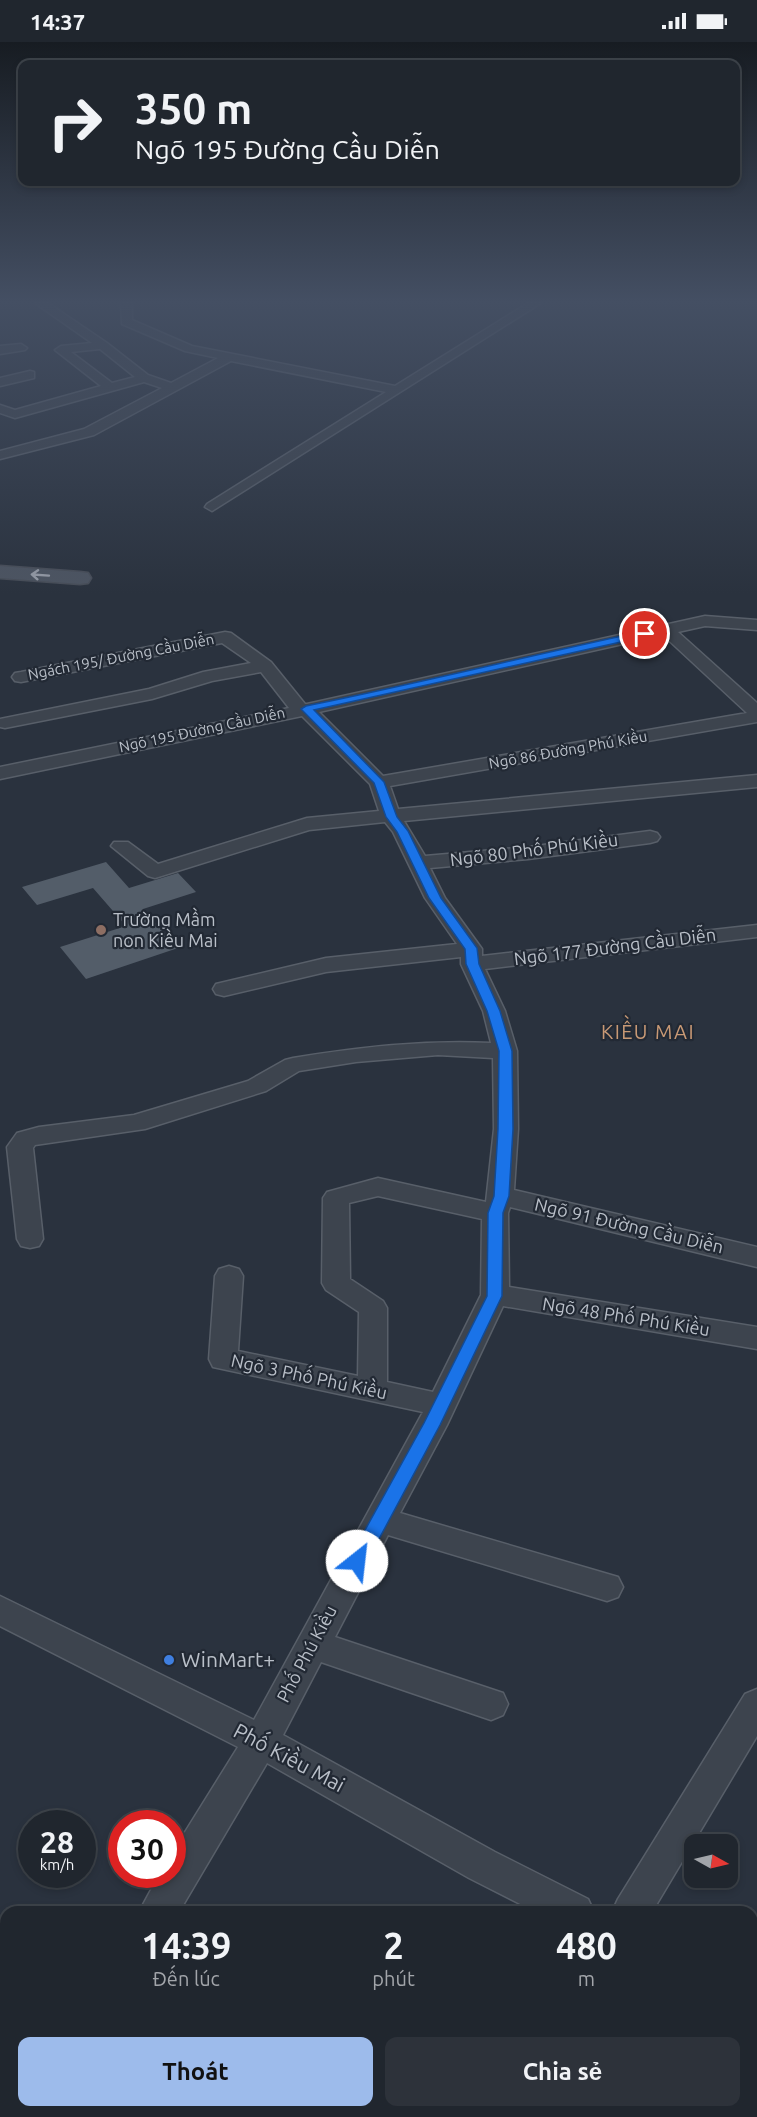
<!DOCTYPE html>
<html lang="vi">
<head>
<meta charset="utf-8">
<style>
	body { margin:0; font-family:Ubuntu,sans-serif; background:#2d323a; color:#f1f3f6; height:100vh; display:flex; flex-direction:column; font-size:22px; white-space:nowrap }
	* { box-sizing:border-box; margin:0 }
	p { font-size:20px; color:#a2a5aa }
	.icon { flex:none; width:33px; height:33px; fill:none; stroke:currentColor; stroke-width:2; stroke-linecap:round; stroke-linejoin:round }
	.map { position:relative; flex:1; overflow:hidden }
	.drawer { position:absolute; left:0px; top:1864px; width:758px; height:212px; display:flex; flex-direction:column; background:#20262e; border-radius:18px 18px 0 0; box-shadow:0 3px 9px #0003,0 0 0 2px #3d434a }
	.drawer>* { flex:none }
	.banner { position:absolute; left:18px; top:18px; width:722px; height:126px; border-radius:12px; box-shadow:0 3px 9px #0003,0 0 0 2px #3d434a; background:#20262e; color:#f1f3f6; overflow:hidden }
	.needle { width:39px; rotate:98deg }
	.fabs { position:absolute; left:684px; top:1792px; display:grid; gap:12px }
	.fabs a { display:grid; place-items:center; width:54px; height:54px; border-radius:12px; background:#20262e; box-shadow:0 3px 9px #0003,0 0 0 2px #3d434a; font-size:30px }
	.speed { position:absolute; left:18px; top:1768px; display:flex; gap:12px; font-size:30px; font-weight:700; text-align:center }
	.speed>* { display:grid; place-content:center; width:78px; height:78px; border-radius:50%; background:#20262e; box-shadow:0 3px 9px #0003,0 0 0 2px #3d434a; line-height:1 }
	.speed small { font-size:15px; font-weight:400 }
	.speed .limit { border:9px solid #d22; background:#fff; color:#111 }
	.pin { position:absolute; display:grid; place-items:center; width:51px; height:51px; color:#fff; margin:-26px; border:3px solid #fff; border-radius:50%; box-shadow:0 2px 6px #0007 }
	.me { position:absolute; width:66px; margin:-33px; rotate:29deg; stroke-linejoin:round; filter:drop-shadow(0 0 4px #0008) }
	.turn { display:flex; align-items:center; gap:21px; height:126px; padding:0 18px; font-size:27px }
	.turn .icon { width:78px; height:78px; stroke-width:2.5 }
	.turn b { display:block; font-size:42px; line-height:51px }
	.eta { display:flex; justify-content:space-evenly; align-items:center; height:102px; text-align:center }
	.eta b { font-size:36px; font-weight:700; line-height:42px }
	.cta { display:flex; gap:12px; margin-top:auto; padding:12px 18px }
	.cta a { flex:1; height:69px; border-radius:12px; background:#9dbbeb; color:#111; font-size:24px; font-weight:700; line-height:69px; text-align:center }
	.cta a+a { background:#2d323a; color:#f1f3f6 }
	.status { display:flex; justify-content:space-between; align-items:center; height:42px; padding:0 30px; background:#20262e; direction:ltr }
	.status svg { height:16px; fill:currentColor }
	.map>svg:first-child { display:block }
</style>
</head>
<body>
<div class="status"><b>14:37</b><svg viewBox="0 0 49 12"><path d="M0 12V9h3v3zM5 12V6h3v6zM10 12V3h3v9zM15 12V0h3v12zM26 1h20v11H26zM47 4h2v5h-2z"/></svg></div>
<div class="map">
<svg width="757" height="2075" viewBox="0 0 757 2075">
	<rect width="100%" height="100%" fill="#2a323e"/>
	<!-- building -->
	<path fill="#535d69" d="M 106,820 L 129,846 L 178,831 L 196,850 L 143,867 L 178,906 L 86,937 L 60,905 L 126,884 L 93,846 L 37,863 L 22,845 Z"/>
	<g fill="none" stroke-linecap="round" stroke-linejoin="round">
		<defs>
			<path id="street" d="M 35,261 L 48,261 L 107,301 L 148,333 L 171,341 L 218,316 L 185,309 L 122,282 L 121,261 L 132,261 L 132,278 L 192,304 L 395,344 L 528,261 L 541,261 L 212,469 L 205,465 L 207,462 L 386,350 L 231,319 L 94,393 L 0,417 L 0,409 L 84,387 L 162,346 L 144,340 L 15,376 L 0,371 L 0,363 L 15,368 L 101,344 L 55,308 L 61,304 L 92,301 ZM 100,307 L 135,335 L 112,341 L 71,310 Z
				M 21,302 L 27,306 L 25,308 L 0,312 L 0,304 Z
				M 30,329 L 34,330 L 34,336 L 0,344 L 0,336 Z
				M 705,574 L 757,578 L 757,588 L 705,584 L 678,590 L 757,661 L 757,680 L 390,744 L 398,767 L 757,733 L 757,745 L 404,779 L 425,814 L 528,805 L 650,789 L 657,791 L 660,795 L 657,799 L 650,801 L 528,817 L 430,826 L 445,856 L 482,907 L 482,914 L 757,883 L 757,895 L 485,927 L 505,969 L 517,1009 L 518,1087 L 514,1148 L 757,1205 L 757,1225 L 510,1165 L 508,1171 L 509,1245 L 757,1285 L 757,1307 L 503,1264 L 447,1383 L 400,1471 L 618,1535 L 623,1545 L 618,1555 L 607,1559 L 388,1493 L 335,1595 L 503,1651 L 508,1662 L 503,1673 L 491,1678 L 321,1620 L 283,1693 L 495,1810 L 588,1857 L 594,1870 L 536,1870 L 469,1836 L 267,1721 L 179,1870 L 139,1870 L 159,1833 L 172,1833 L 172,1811 L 238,1705 L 0,1584 L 0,1554 L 254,1678 L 423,1370 L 213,1325 L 209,1317 L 215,1234 L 219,1227 L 229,1224 L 239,1227 L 243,1234 L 238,1309 L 358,1334 L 359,1270 L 326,1248 L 322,1241 L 323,1156 L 327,1150 L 378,1136 L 486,1160 L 494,1087 L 493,1016 L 438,1013 L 356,1020 L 299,1029 L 266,1049 L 145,1087 L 35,1103 L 33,1106 L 43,1197 L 39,1204 L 30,1206 L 21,1204 L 17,1197 L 7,1105 L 17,1091 L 39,1085 L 134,1073 L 248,1039 L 285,1018 L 293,1016 C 361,1005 422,998 491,1001 L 483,969 L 461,922 L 461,915 L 326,930 L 224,954 L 216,952 L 213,947 L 216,942 L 326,916 L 457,902 L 425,856 L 393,790 L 385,780 L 309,788 L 155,836 L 148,834 L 111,804 L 114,800 L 128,800 L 158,822 L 307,776 L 379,769 L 370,742 L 302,674 L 0,737 L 0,725 L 289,666 L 261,630 L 212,639 L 152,657 L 5,686 L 0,685 L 0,677 L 149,647 L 203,630 L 251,621 L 222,601 L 21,640 L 15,639 L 12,635 L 15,631 L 21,630 L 225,590 L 231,591 L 271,620 L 305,662 L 307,662 ZM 663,593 L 747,671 L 383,734 L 319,670 ZM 378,1154 L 482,1177 L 481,1253 L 433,1350 L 387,1340 L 387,1266 L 383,1259 L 350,1237 L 349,1161 Z
				M 757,1647 L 757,1694 L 652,1870 L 612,1870 L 618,1857 L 745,1652 Z
				M 752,1954 L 757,1956 L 757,1997 L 752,1995 Z
				M 13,2070 L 56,2070 L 54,2075 L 11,2075 Z
				M 451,2070 L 499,2070 L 501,2075 L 453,2075 Z
				M 642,2070 L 684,2070 L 682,2075 L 640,2075 Z"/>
			<path id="secondary" d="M 0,524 L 80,530 L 88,531 L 91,536 L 88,541 L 80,542 L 0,536 Z"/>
		</defs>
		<!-- street casing -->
		<use href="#street" stroke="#585f69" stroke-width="3"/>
		<!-- secondary casing -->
		<use href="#secondary" stroke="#474d58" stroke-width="3"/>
		<!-- street -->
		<use href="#street" fill="#3d444e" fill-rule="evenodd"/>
		<!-- secondary -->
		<use href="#secondary" fill="#4c5461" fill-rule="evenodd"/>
	</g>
	<!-- one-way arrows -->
	<defs><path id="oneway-shaft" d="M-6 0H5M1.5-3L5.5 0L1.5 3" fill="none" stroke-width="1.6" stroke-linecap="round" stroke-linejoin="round" transform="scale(1.5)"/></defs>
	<use stroke="#949aa5" href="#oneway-shaft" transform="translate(40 533) rotate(-176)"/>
	<!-- sky -->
	<linearGradient id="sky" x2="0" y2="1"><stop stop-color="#171c22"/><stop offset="0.47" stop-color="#444f63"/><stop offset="1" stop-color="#444f63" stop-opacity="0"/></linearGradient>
	<rect width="757" height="552" fill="url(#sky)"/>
	<!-- route -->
	<path fill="#1a73e8" stroke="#114b97" stroke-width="1.5" d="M 645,589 L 650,592 L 648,594 L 314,668 L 384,740 L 397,775 L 408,789 L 441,856 L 477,906 L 479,922 L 500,969 L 512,1009 L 513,1087 L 509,1154 L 503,1171 L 502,1254 L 440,1383 L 364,1525 L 357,1527 L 351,1525 L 348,1519 L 424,1381 L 487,1254 L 488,1171 L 494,1154 L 498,1087 L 499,1009 L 487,969 L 466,922 L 465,907 L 429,856 L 397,790 L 386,775 L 374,741 L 301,667 L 306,664 C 420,641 532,613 645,589 Z"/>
	<!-- markers -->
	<circle fill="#8d6e63" stroke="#222934" stroke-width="2" cx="101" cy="888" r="6"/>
	<circle fill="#3f7fe0" stroke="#222934" stroke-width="2" cx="169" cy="1618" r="6"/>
	<g text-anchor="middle" stroke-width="4.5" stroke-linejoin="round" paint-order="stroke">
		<!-- far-street labels -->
		<g font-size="15" fill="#bac0c9" stroke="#222934">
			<text transform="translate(121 615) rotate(-11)" y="5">Ngách 195/ Đường Cầu Diễn</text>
			<text transform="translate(202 688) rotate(-12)" y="5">Ngõ 195 Đường Cầu Diễn</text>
			<text transform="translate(568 708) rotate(-10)" y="5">Ngõ 86 Đường Phú Kiều</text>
		</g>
		<!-- street labels -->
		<g font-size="18" fill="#bac0c9" stroke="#222934">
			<text transform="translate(534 808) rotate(-7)" y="6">Ngõ 80 Phố Phú Kiều</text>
			<text transform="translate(615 905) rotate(-7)" y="6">Ngõ 177 Đường Cầu Diễn</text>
			<text transform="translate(629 1184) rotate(13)" y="6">Ngõ 91 Đường Cầu Diễn</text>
			<text transform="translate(626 1275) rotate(9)" y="6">Ngõ 48 Phố Phú Kiều</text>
			<text transform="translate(309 1335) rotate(12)" y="6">Ngõ 3 Phố Phú Kiều</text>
			<text transform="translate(307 1612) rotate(-62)" y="6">Phố Phú Kiều</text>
		</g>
		<!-- poi labels -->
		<g font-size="18" fill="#bac0c9" stroke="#222934" text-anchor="start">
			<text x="113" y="884">Trường Mầm<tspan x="113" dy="21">non Kiều Mai</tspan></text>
		</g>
		<!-- neighbourhood labels -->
		<g font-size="20" letter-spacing="1.5" fill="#c89975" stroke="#222934">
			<text x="648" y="997">KIỀU MAI</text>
		</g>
		<!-- near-poi labels -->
		<g font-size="21" fill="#bac0c9" stroke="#222934" text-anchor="start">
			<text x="181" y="1625">WinMart+</text>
		</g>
		<!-- near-street labels -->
		<g font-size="21" fill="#bac0c9" stroke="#222934">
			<text transform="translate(289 1716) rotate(28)" y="7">Phố Kiều Mai</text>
		</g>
	</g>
</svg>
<div class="fabs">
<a><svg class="needle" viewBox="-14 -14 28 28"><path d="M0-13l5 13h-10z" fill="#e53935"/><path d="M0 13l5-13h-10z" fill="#a2a5aa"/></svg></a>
</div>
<div class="speed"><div>28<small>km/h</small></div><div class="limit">30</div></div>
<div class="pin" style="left:645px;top:592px;background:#d93025"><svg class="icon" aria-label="arrive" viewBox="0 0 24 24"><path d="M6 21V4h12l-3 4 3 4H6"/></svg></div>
<svg class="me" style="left:357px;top:1519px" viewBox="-20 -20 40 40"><circle r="19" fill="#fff"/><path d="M0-13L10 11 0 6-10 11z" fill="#1a73e8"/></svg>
<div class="banner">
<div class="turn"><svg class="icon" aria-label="right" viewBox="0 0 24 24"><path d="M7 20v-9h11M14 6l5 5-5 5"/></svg><div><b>350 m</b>Ngõ 195 Đường Cầu Diễn</div></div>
</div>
<section class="drawer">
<div class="eta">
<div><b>14:39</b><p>Đến lúc</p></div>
<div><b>2</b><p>phút</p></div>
<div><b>480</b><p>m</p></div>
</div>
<div class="cta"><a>Thoát</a><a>Chia sẻ</a></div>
</section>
</div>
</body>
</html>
